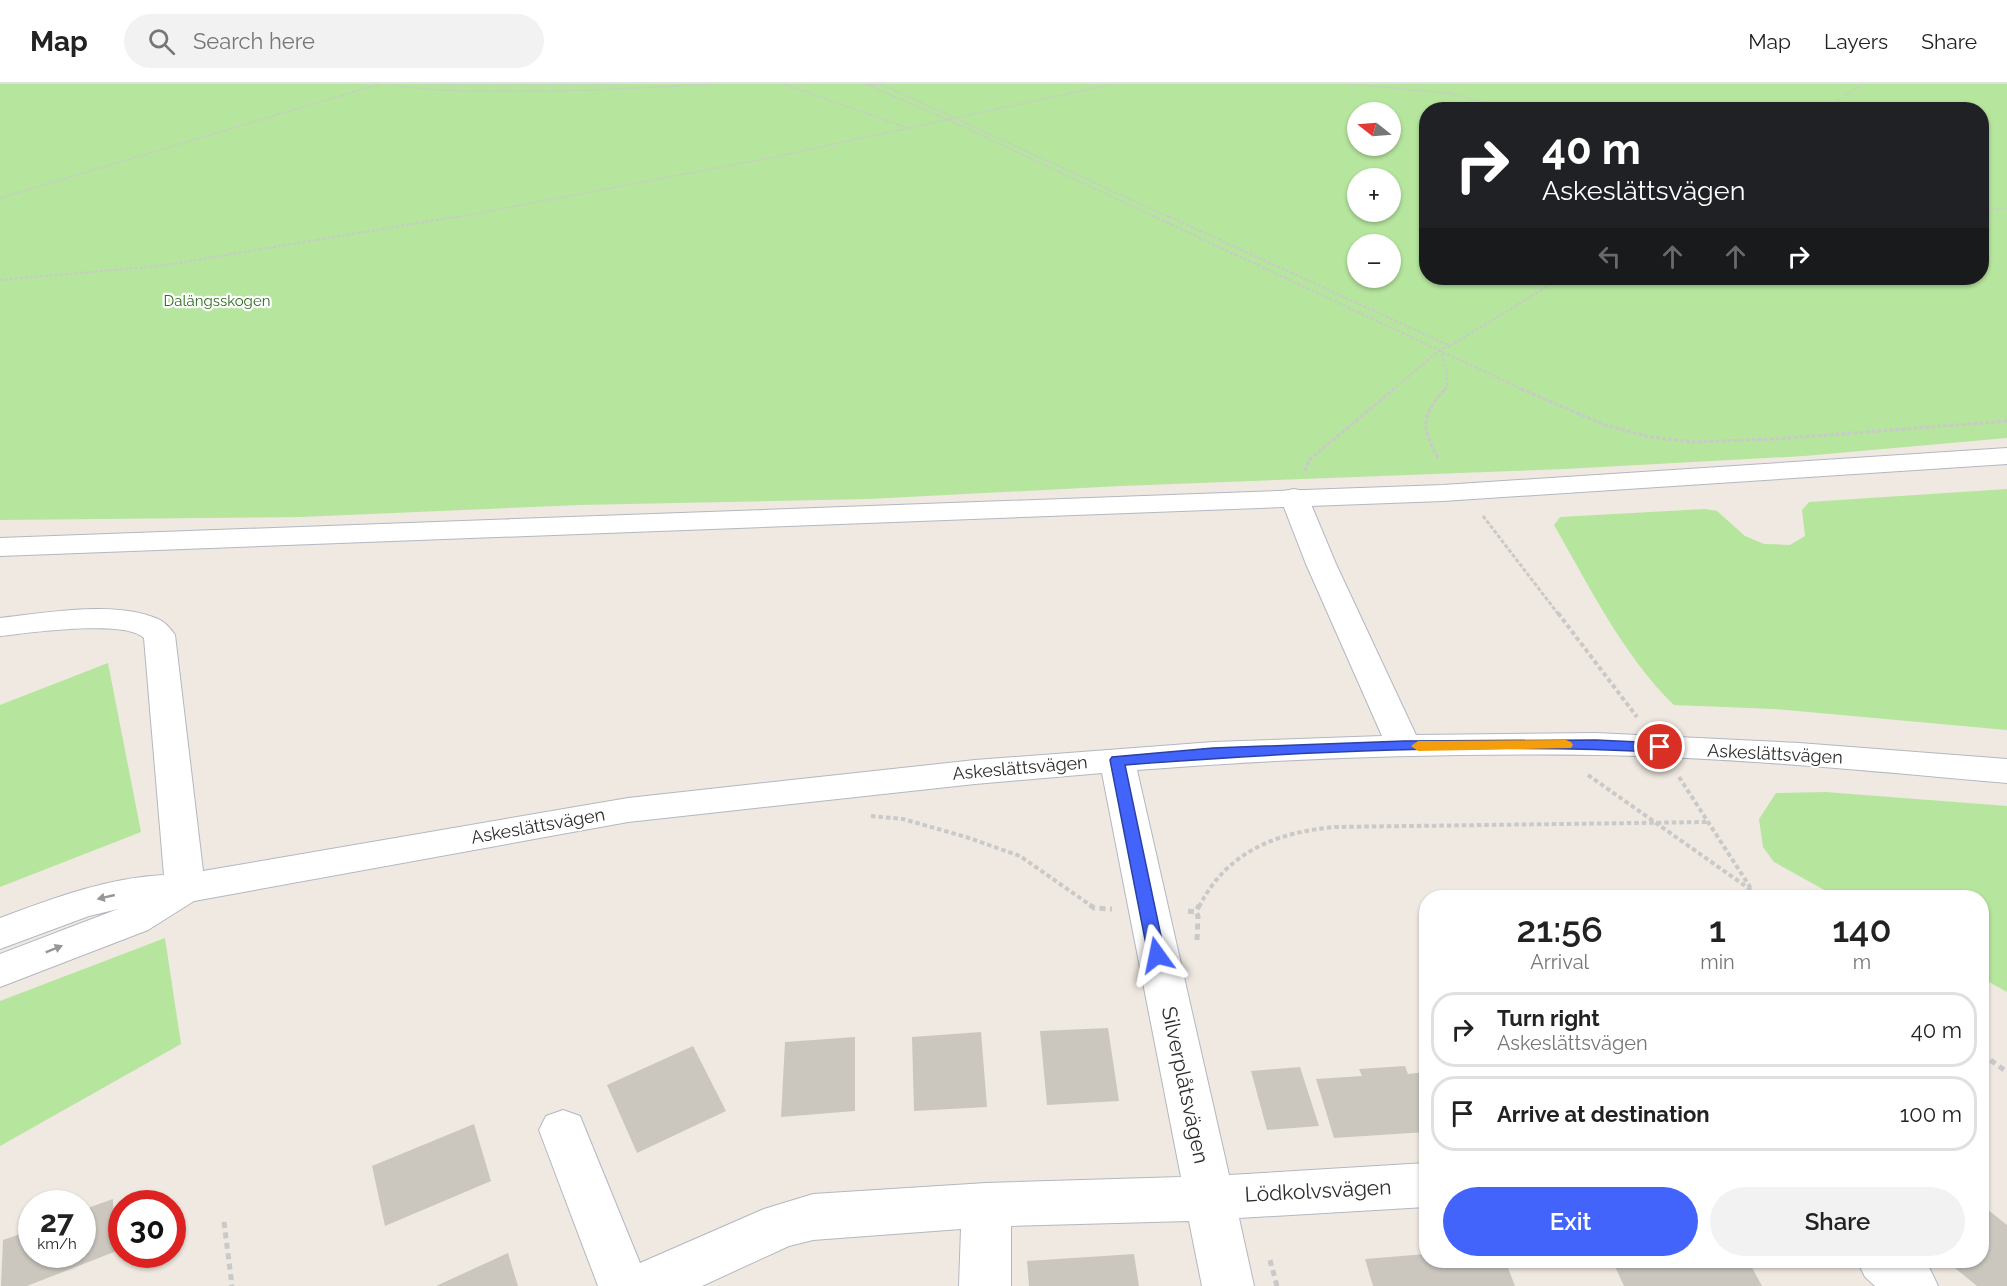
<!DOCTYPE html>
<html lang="en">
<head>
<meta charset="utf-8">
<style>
	body { margin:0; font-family:Raleway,sans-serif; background:#f2f2f2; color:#222; height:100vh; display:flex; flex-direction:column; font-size:22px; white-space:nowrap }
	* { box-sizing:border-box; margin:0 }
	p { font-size:20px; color:#767676 }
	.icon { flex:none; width:33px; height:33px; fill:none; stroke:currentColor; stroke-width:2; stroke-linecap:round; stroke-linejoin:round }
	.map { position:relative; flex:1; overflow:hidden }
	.details { position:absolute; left:1419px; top:806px; width:570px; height:378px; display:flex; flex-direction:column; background:#fff; border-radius:24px; box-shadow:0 2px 4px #0004 }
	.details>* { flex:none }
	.top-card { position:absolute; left:1419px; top:18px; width:570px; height:183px; border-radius:24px; box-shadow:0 2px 4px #0004; background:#202124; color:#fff; overflow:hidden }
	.needle { width:39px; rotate:287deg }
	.fabs { position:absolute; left:1347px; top:18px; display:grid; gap:12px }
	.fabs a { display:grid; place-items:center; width:54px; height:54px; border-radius:50%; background:#fff; box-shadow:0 2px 4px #0004; font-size:30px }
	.speed { position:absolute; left:18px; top:1106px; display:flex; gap:12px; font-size:30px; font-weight:700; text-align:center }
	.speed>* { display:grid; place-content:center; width:78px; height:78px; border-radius:50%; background:#fff; box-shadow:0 2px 4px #0004; line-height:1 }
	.speed small { font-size:15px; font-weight:400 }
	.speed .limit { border:9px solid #d22; background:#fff; color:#111 }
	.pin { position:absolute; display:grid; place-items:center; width:51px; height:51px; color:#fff; margin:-26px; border:3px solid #fff; border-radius:50%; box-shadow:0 2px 6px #0007 }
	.me { position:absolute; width:66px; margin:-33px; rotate:348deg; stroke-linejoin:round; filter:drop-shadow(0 0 4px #0008) }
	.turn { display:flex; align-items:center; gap:21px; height:126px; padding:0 24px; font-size:27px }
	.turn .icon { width:78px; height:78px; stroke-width:2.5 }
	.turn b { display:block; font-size:42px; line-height:51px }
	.lanes { display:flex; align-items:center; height:57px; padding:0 24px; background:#0003; justify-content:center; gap:30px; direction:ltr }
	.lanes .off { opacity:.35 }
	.eta { display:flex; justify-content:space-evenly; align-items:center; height:102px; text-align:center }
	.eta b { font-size:36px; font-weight:600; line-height:42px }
	.action { display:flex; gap:12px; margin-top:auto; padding:12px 24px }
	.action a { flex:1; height:69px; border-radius:36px; background:#4264fb; color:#fff; font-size:24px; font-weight:600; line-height:69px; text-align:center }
	.action a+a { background:#f2f2f2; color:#222 }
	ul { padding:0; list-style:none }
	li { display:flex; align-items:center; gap:18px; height:75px; margin:0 12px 9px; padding:0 12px; border:3px solid #e0e0e0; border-radius:24px }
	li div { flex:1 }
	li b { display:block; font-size:22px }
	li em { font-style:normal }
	header { display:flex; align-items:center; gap:36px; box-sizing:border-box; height:84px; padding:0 30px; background:#fff; border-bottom:2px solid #e0e0e0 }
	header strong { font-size:28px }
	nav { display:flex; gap:33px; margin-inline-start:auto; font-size:21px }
	.search { width:420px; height:54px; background:#f2f2f2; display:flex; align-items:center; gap:15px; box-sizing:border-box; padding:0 21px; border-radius:33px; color:#767676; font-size:22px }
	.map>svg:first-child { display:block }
</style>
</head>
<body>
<header>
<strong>Map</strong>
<div class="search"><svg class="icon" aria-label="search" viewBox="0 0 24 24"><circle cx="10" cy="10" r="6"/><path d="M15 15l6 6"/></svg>Search here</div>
<nav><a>Map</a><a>Layers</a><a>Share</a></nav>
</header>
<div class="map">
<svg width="2007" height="1202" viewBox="0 0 2007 1202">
	<rect width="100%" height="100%" fill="#efe9e1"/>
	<!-- green -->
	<path fill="#b6e59e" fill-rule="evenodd" d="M 0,0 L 2007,0 L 2007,354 L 1804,372 L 1565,385 L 1121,402 L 869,415 L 580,421 L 301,433 L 0,436 ZM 1426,26 L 1982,26 L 1982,194 L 1426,194 ZM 1358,28 L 1390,28 L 1390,62 L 1358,62 ZM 1358,94 L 1390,94 L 1390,128 L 1358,128 ZM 1358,160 L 1390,160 L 1390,194 L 1358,194 Z
		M 2007,405 L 2007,646 L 1774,625 L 1674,621 C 1624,573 1588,500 1554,441 L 1560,433 L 1705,425 L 1717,427 L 1745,452 L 1764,460 L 1790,461 L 1805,452 L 1802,426 L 1809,418 Z
		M 108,579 L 141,748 L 0,803 L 0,621 Z
		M 1825,708 L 2007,722 L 2007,908 L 1982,894 L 1982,813 L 1837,813 L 1774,778 L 1763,763 L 1759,735 L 1776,709 Z
		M 165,854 L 181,960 L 0,1062 L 0,917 Z"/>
	<!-- building -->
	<path fill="#cbc7bf" d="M 1108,944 L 1119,1017 L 1047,1021 L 1040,947 Z
		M 981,948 L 987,1023 L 914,1027 L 912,953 Z
		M 855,953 L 855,1027 L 781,1033 L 785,958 Z
		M 693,962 L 726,1027 L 637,1069 L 607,1001 Z
		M 1405,982 L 1408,990 L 1426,988 L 1426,1048 L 1334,1054 L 1316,995 L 1362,992 L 1359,985 Z
		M 1300,983 L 1319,1042 L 1267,1046 L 1251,987 Z
		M 474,1040 L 491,1097 L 385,1142 L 372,1082 Z
		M 113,1115 L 114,1168 L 27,1202 L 1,1202 L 3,1156 L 32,1146 L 32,1170 L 82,1170 L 82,1126 Z
		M 1982,1121 L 2007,1141 L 2007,1202 L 1977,1202 L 1945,1176 L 1982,1176 Z
		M 508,1169 L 518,1202 L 436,1202 Z
		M 1134,1170 L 1139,1202 L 1029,1202 L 1027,1177 Z
		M 1426,1170 L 1426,1176 L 1505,1176 L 1515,1202 L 1373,1202 L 1365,1175 Z
		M 1612,1176 L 1748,1176 L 1762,1202 L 1624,1202 Z"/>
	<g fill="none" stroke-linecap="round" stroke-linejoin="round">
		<defs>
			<path id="minor" d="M 1294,405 L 1304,407 L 1308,413 L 1336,480 L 1416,651 L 1596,649 L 1799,659 L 2007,675 L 2007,699 C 1870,687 1732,673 1595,671 C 1443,669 1289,674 1137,686 L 1229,1091 L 1426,1079 L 1426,1123 L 1239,1134 L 1254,1202 L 1202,1202 L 1189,1137 L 1011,1142 L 1011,1202 L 959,1202 L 961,1145 L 813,1156 L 789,1162 L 702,1202 L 598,1202 L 539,1046 L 546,1032 L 563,1026 L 580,1032 L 640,1179 L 764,1125 L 813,1110 L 986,1099 L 1181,1093 L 1102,689 L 975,700 L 628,738 L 194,817 L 148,846 L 0,903 L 0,870 L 118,825 L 89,832 L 0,865 L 0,834 C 54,814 106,794 164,791 L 144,554 C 125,535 28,549 0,552 L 0,534 C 46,529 115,516 158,535 C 165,538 171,545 175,551 L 203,787 L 628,714 L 975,676 L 1213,658 L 1382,652 L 1306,480 L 1280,413 L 1284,407 Z
				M 1857,1176 L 1921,1176 L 1930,1185 L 1938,1202 L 1875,1202 L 1865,1193 Z"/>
			<path id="secondary" d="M 2007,364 L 2007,380 L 1443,417 L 0,472 L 0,454 L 1443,401 Z"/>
		</defs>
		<!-- minor casing -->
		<use href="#minor" stroke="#b4b7c1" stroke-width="2"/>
		<!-- secondary casing -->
		<use href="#secondary" stroke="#b4b7c1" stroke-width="2"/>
		<!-- path-far4 -->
		<path stroke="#c9c9c9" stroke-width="1.5" stroke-dasharray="2 1.5" stroke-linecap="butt" d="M 388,0 C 431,8 474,7 517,7 C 582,7 646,4 711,0
			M 426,0 L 618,0
			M 784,0 L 908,44
			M 865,0 L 949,36 L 1157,134
			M 881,0 L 1171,134
			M 1349,0 L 1448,9 L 1512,26
			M 867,1 L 880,0
			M 1824,26 L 1862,0
			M 0,114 L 380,0
			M 1982,125 L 2007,125
			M 453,134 L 769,74 L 1114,0"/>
		<!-- path-far3 -->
		<path stroke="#c9c9c9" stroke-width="2" stroke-dasharray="3 2" stroke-linecap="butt" d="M 1153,132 L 1524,306
			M 1168,132 L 1450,262 L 1440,266 L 1447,287 L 1447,303 L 1444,306
			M 0,196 L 159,182 L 461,132
			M 1450,262 L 1561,194
			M 1392,306 L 1440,266"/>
		<!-- path-far2 -->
		<path stroke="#c9c9c9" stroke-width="3" stroke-dasharray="4 2" stroke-linecap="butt" d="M 1521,305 L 1605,341 L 1650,353 L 1692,358 L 1776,355 L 2007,337
			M 1438,374 C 1421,341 1421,333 1445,305
			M 1305,387 L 1309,376 L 1394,305
			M 1483,432 L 1559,531"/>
		<!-- path-far1 -->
		<path stroke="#c9c9c9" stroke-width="4" stroke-dasharray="4.5 3" stroke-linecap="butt" d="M 1558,529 L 1637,633
			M 1588,691 L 1761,813
			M 1679,693 L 1752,806
			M 871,732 L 903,735 L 966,753 L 1020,772 L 1093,823
			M 1199,823 C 1226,768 1277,748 1335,743 L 1708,738"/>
		<!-- path -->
		<path stroke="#c9c9c9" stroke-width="5" stroke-dasharray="6 4.5" stroke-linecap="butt" d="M 1090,821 L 1094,824 L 1112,825
			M 1188,827 L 1196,828
			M 1197,856 L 1198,832 L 1196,828 L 1199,821
			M 1982,970 L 2007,988
			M 224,1138 L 232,1202
			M 1270,1176 L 1277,1202"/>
		<!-- minor -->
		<use href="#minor" fill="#fff" fill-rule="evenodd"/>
		<!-- secondary -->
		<use href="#secondary" fill="#fff" fill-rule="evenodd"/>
	</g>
	<!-- one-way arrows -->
	<defs><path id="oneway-solid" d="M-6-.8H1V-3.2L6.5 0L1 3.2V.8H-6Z" transform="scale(1.5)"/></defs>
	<g fill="#969696">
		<use href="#oneway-solid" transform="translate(106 813) rotate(167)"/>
		<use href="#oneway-solid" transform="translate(54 865) rotate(-22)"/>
	</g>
	<!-- route -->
	<path fill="#4264fb" stroke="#2b41a3" stroke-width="1.5" d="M 1596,656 L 1660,659 L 1667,663 L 1660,668 C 1482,659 1302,667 1125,681 L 1165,871 L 1163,876 L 1157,877 L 1151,876 L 1148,871 L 1110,676 L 1112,673 L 1213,664 L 1404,657 Z"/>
	<!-- slow -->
	<path fill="#f59e0b" d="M 1566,656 L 1571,658 L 1573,661 L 1571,664 L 1418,667 L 1411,662 L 1418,657 Z"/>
	<g text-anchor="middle" stroke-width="4.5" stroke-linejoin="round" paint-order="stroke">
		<!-- far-park labels -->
		<g font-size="15" fill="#2c6e1b" stroke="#fff">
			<text x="217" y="222">Dalängsskogen</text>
		</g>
		<!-- street labels -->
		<g font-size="18" fill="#2e2e2e" stroke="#fff">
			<text transform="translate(1775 670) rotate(3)" y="6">Askeslättsvägen</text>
			<text transform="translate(1020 684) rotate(-5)" y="6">Askeslättsvägen</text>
			<text transform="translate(538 742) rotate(-10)" y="6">Askeslättsvägen</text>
		</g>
		<!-- near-street labels -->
		<g font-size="21" fill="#2e2e2e" stroke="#fff">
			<text transform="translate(1185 1001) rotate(78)" y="7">Silverplåtsvägen</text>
			<text transform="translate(1318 1107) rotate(-3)" y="7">Lödkolvsvägen</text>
		</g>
	</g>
</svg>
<div class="fabs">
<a><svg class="needle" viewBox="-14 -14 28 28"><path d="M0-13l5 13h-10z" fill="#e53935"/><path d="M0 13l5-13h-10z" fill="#767676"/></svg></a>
<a>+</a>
<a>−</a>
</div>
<div class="speed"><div>27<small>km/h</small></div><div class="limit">30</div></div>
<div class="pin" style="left:1660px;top:663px;background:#d93025"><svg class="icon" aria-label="arrive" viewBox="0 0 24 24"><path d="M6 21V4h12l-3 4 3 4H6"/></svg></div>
<svg class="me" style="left:1157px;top:871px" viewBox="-20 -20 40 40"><path d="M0-17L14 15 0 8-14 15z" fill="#4264fb" stroke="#fff" stroke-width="4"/></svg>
<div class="top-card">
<div class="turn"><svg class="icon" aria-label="right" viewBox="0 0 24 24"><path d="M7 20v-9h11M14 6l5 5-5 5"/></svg><div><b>40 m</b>Askeslättsvägen</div></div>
<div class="lanes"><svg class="icon off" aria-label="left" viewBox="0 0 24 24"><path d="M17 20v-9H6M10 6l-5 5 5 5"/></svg><svg class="icon off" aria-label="ahead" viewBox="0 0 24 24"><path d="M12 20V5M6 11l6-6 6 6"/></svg><svg class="icon off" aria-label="ahead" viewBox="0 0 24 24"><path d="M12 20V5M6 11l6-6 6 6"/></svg><svg class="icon" aria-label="right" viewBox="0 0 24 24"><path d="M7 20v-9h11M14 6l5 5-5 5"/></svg></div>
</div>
<section class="details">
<div class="eta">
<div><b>21:56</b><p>Arrival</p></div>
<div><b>1</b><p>min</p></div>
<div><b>140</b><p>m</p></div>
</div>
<ul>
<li><svg class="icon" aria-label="right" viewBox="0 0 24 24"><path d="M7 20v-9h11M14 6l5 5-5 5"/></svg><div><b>Turn right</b><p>Askeslättsvägen</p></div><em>40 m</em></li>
<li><svg class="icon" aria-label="arrive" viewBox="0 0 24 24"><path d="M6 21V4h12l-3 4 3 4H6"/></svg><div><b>Arrive at destination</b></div><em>100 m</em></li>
</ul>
<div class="action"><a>Exit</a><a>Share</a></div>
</section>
</div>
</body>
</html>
